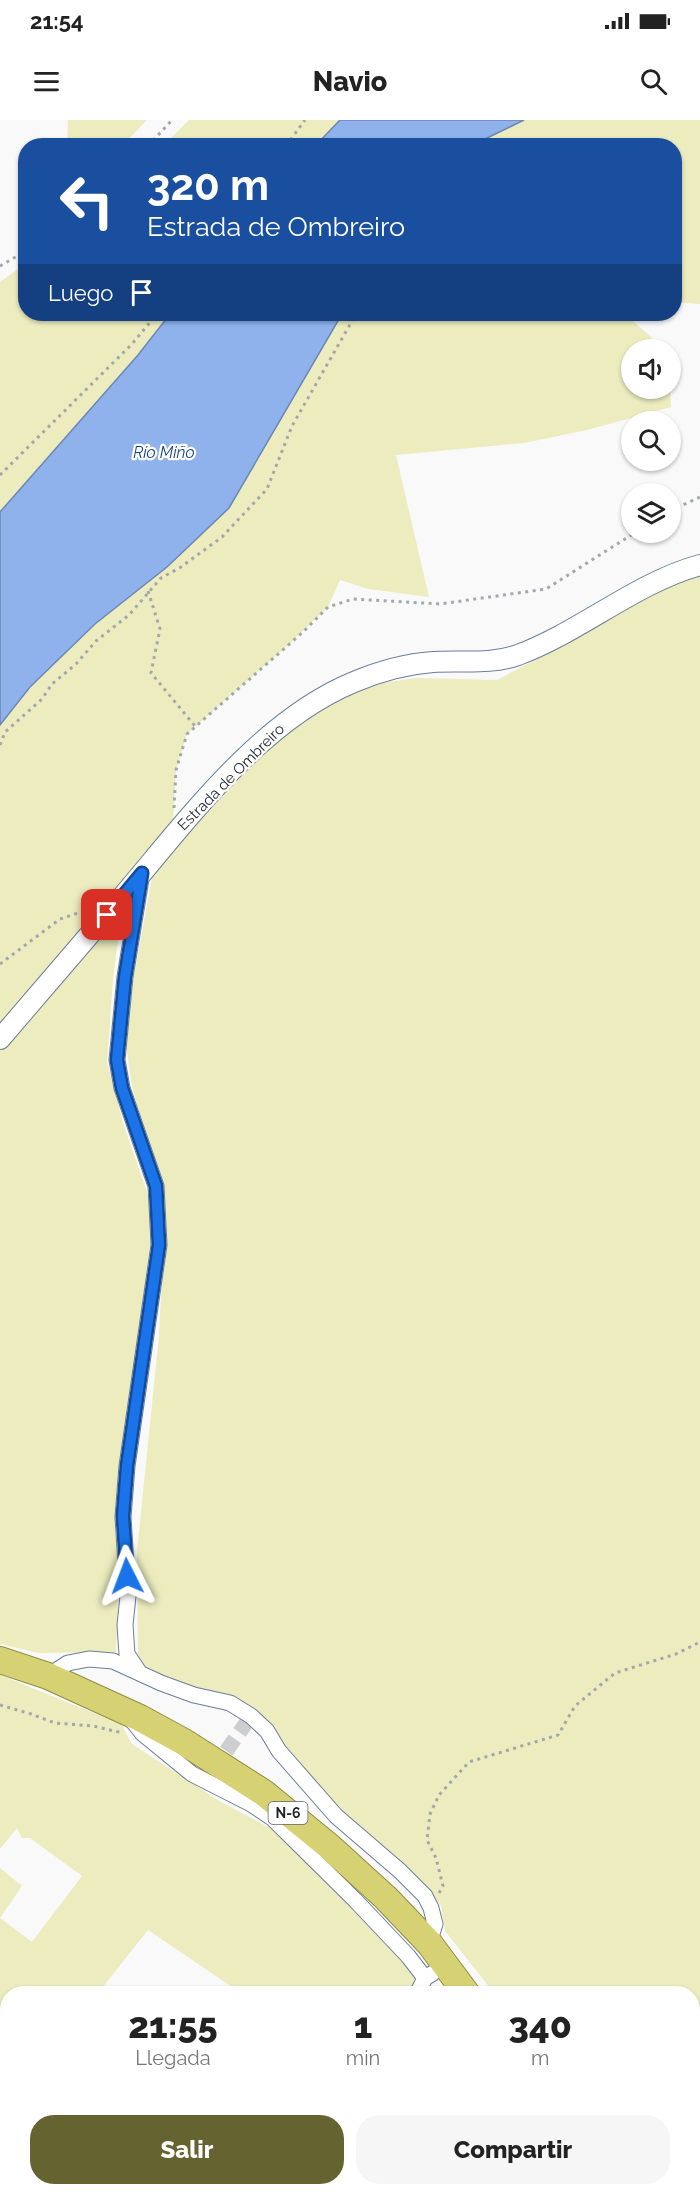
<!DOCTYPE html>
<html lang="es">
<head>
<meta charset="utf-8">
<style>
	body { margin:0; font-family:Raleway,sans-serif; background:#f6f6f6; color:#222; height:100vh; display:flex; flex-direction:column; font-size:22px; white-space:nowrap }
	* { box-sizing:border-box; margin:0 }
	p { font-size:20px; color:#767676 }
	.icon { flex:none; width:33px; height:33px; fill:none; stroke:currentColor; stroke-width:2; stroke-linecap:round; stroke-linejoin:round }
	.map { position:relative; flex:1; overflow:hidden }
	.sheet { position:absolute; left:0px; top:1866px; width:700px; height:210px; display:flex; flex-direction:column; background:#fff; border-radius:24px 24px 0 0; box-shadow:0 2px 4px #0004 }
	.sheet>* { flex:none }
	.guide { position:absolute; left:18px; top:18px; width:664px; height:183px; border-radius:24px; box-shadow:0 2px 4px #0004; background:#1a4fa0; color:#fff; overflow:hidden }
	.buttons { position:absolute; left:621px; top:219px; display:grid; gap:12px }
	.buttons a { display:grid; place-items:center; width:60px; height:60px; border-radius:50%; background:#fff; box-shadow:0 2px 4px #0004; font-size:30px }
	.pin { position:absolute; display:grid; place-items:center; width:51px; height:51px; color:#fff; margin:-26px; border-radius:12px; box-shadow:0 3px 9px #0006 }
	.me { position:absolute; width:66px; margin:-33px; rotate:357deg; stroke-linejoin:round; filter:drop-shadow(0 0 4px #0008) }
	.turn { display:flex; align-items:center; gap:21px; height:126px; padding:0 30px; font-size:27px }
	.turn .icon { width:78px; height:78px; stroke-width:2.5 }
	.turn b { display:block; font-size:42px; line-height:51px }
	.then { display:flex; align-items:center; height:57px; padding:0 30px; background:#0003; gap:12px; font-size:22px }
	.eta { display:flex; justify-content:space-evenly; align-items:center; height:102px; text-align:center }
	.eta b { font-size:36px; font-weight:800; line-height:42px }
	.primary-button { display:flex; gap:12px; margin-top:auto; padding:12px 30px }
	.primary-button a { flex:1; height:69px; border-radius:24px; background:#656330; color:#fff; font-size:24px; font-weight:800; line-height:69px; text-align:center }
	.primary-button a+a { background:#f6f6f6; color:#222 }
	.status { display:flex; justify-content:space-between; align-items:center; height:42px; padding:0 30px; background:#fff; direction:ltr }
	.status svg { height:16px; fill:currentColor }
	header { display:flex; justify-content:space-between; align-items:center; height:78px; padding:0 30px; background:#fff; font-size:27px; font-weight:800 }
	.map>svg:first-child { display:block }
</style>
</head>
<body>
<div class="status"><b>21:54</b><svg viewBox="0 0 49 12"><path d="M0 12V9h3v3zM5 12V6h3v6zM10 12V3h3v9zM15 12V0h3v12zM26 1h20v11H26zM47 4h2v5h-2z"/></svg></div>
<header><svg class="icon" aria-label="menu" viewBox="0 0 24 24"><path d="M4 6h16M4 12h16M4 18h16"/></svg>Navio<svg class="icon" aria-label="search" viewBox="0 0 24 24"><circle cx="10" cy="10" r="6"/><path d="M15 15l6 6"/></svg></header>
<div class="map">
<svg width="700" height="2076" viewBox="0 0 700 2076">
	<rect width="100%" height="100%" fill="#f9f9f9"/>
	<!-- green -->
	<path fill="#ececbf" d="M 68,0 L 147,0 L 123,25 L 67,26 Z
		M 189,0 L 340,0 L 316,25 L 164,25 Z
		M 524,0 L 700,0 L 700,184 L 675,182 L 675,26 L 477,26 L 485,19 Z
		M 25,144 L 26,194 L 170,194 L 138,235 L 0,392 L 0,162 Z
		M 342,194 L 619,194 L 613,196 L 632,200 L 652,218 L 659,229 L 632,230 L 632,268 L 670,269 L 671,287 L 587,310 L 524,323 L 396,335 L 429,477 L 368,469 L 340,460 L 328,487 L 287,526 L 187,614 L 176,650 L 173,702 L 0,905 L 0,605 L 30,567 L 95,504 L 167,447 L 229,388 Z
		M 700,451 L 700,2076 L 603,2076 L 600,2069 L 693,2068 L 693,1874 L 494,1873 L 445,1811 L 441,1785 L 314,1665 L 266,1603 L 155,1554 L 138,1540 L 137,1431 L 159,1216 L 165,1097 L 132,966 L 124,911 L 153,752 L 257,639 L 299,603 L 351,574 L 383,563 L 416,558 L 497,560 L 569,522 L 668,463 Z
		M 123,782 L 113,859 L 107,942 L 123,1003 L 148,1075 L 150,1126 L 126,1307 L 116,1532 L 39,1533 L 0,1524 L 0,928 Z
		M 0,1555 L 121,1604 L 132,1624 L 221,1682 L 285,1716 L 417,1855 L 409,1873 L 241,1873 L 148,1810 L 98,1873 L 8,1874 L 8,2068 L 296,2069 L 294,2076 L 0,2076 L 0,1748 L 22,1766 L 0,1798 L 32,1822 L 82,1756 L 30,1718 L 22,1718 L 17,1708 L 0,1729 Z"/>
	<!-- water -->
	<path fill="#8fb2ec" stroke="#6c87b3" stroke-width="1.5" d="M 340,0 L 524,0 L 485,19 L 477,25 L 316,25 Z
		M 170,194 L 342,194 L 229,388 L 167,447 L 95,504 L 30,567 L 0,605 L 0,392 L 138,235 Z"/>
	<g fill="none" stroke-linecap="round" stroke-linejoin="round">
		<!-- minor-tunnel -->
		<path stroke="#cdced0" stroke-width="15" stroke-dasharray="15 8" stroke-linecap="butt" d="M 213,1650 L 251,1596"/>
		<defs>
			<path id="minor" d="M 139,1552 L 127,1534 L 125,1505 L 128,1476 L 123,1397 L 127,1346 L 159,1125 L 156,1066 L 122,968 L 117,940 L 125,857 L 142,753
				M 48,1556 L 68,1543 L 89,1539 L 113,1541 L 161,1563 L 194,1575 L 230,1583 L 251,1596 L 267,1611 L 279,1631 L 336,1696 L 400,1751 L 425,1776 L 431,1788 L 435,1804 L 429,1823
				M 131,1599 L 143,1614 L 192,1654 L 251,1684 L 272,1698 L 355,1780 L 408,1836 L 425,1858
				M 417,1874 L 425,1858 L 433,1853
				M 304,2076 L 307,2068"/>
			<path id="tertiary" d="M 0,919 C 40,872 81,825 121,778 C 186,702 259,601 354,562 C 380,551 405,544 433,542 C 462,540 489,545 518,535 C 580,512 637,462 700,445"/>
			<path id="trunk" d="M 0,1540 L 48,1556 L 140,1598 L 184,1622 L 264,1673 L 330,1727 L 386,1778 L 429,1823 L 467,1874
				M 570,2068 L 573,2076"/>
		</defs>
		<!-- minor casing -->
		<use href="#minor" stroke="#6b7d99" stroke-width="17"/>
		<!-- tertiary casing -->
		<use href="#tertiary" stroke="#6b7d99" stroke-width="22"/>
		<!-- trunk casing -->
		<use href="#trunk" stroke="#8e8e45" stroke-width="28"/>
		<!-- path -->
		<path stroke="#a4a7ab" stroke-width="3" stroke-dasharray="3 4.5" stroke-linecap="butt" d="M 148,26 L 172,0
			M 286,26 L 305,0
			M 0,146 L 26,131
			M 0,355 L 132,224 L 157,194
			M 670,391 L 700,377
			M 148,471 L 160,509 L 151,553 L 195,606
			M 0,625 L 5,612 L 42,579 L 52,564 L 76,544 L 96,521 L 129,495 L 161,458 L 181,447 L 222,417 L 267,369 L 292,306 L 356,194
			M 174,688 L 176,650 L 187,614 L 302,513 L 328,487 L 353,479 L 440,484 L 546,469 L 636,412
			M 0,844 L 60,799 L 90,789
			M 0,1585 L 31,1594 L 55,1603 L 93,1606 L 123,1613
			M 439,1773 L 443,1766 L 436,1738 L 427,1720 L 430,1694 L 439,1675 L 469,1642 L 558,1615 L 575,1586 L 615,1553 L 676,1534 L 700,1522
			M 424,2068 L 428,2076"/>
		<!-- minor -->
		<use href="#minor" stroke="#fff" stroke-width="15"/>
		<!-- tertiary -->
		<use href="#tertiary" stroke="#fff" stroke-width="20"/>
		<!-- trunk -->
		<use href="#trunk" stroke="#d6d274" stroke-width="26"/>
	</g>
	<g fill="none" stroke-linecap="round" stroke-linejoin="round">
		<defs>
			<path id="route" d="M 107,795 L 142,753 L 125,857 L 117,940 L 122,968 L 156,1066 L 159,1125 L 127,1346 L 123,1396 L 127,1456"/>
		</defs>
		<!-- route casing -->
		<use href="#route" stroke="#114b97" stroke-width="15"/>
		<!-- route -->
		<use href="#route" stroke="#1a73e8" stroke-width="10"/>
	</g>
	<g text-anchor="middle" stroke-width="4.5" stroke-linejoin="round" paint-order="stroke">
		<!-- shield labels -->
		<rect fill="#fff" stroke="#60656d" stroke-width="1.5" x="268.5" y="1682" width="39" height="22" rx="4.5"/>
		<g font-size="14" font-weight="bold" fill="#1c232e">
			<text x="288" y="1698">N-6</text>
		</g>
		<!-- street labels -->
		<g font-size="15" fill="#1c232e" stroke="#fff">
			<text transform="translate(231 657) rotate(-45)" y="5">Estrada de Ombreiro</text>
		</g>
		<!-- water labels -->
		<g font-size="16" font-style="italic" fill="#194386" stroke="#fff">
			<text x="164" y="338">Río Miño</text>
		</g>
	</g>
</svg>
<div class="buttons">
<a><svg class="icon" aria-label="sound" viewBox="0 0 24 24"><path d="M4 9h4l5-4v14l-5-4H4zM17 9q2 3 0 6"/></svg></a>
<a><svg class="icon" aria-label="search" viewBox="0 0 24 24"><circle cx="10" cy="10" r="6"/><path d="M15 15l6 6"/></svg></a>
<a><svg class="icon" aria-label="layers" viewBox="0 0 24 24"><path d="M12 4l9 5-9 5-9-5zM3 14l9 5 9-5"/></svg></a>
</div>
<div class="pin" style="left:107px;top:795px;background:#d93025"><svg class="icon" aria-label="arrive" viewBox="0 0 24 24"><path d="M6 21V4h12l-3 4 3 4H6"/></svg></div>
<svg class="me" style="left:127px;top:1456px" viewBox="-20 -20 40 40"><path d="M0-17L14 15 0 8-14 15z" fill="#1a73e8" stroke="#fff" stroke-width="4"/></svg>
<div class="guide">
<div class="turn"><svg class="icon" aria-label="left" viewBox="0 0 24 24"><path d="M17 20v-9H6M10 6l-5 5 5 5"/></svg><div><b>320 m</b>Estrada de Ombreiro</div></div>
<div class="then">Luego<svg class="icon" aria-label="arrive" viewBox="0 0 24 24"><path d="M6 21V4h12l-3 4 3 4H6"/></svg></div>
</div>
<section class="sheet">
<div class="eta">
<div><b>21:55</b><p>Llegada</p></div>
<div><b>1</b><p>min</p></div>
<div><b>340</b><p>m</p></div>
</div>
<div class="primary-button"><a>Salir</a><a>Compartir</a></div>
</section>
</div>
</body>
</html>
